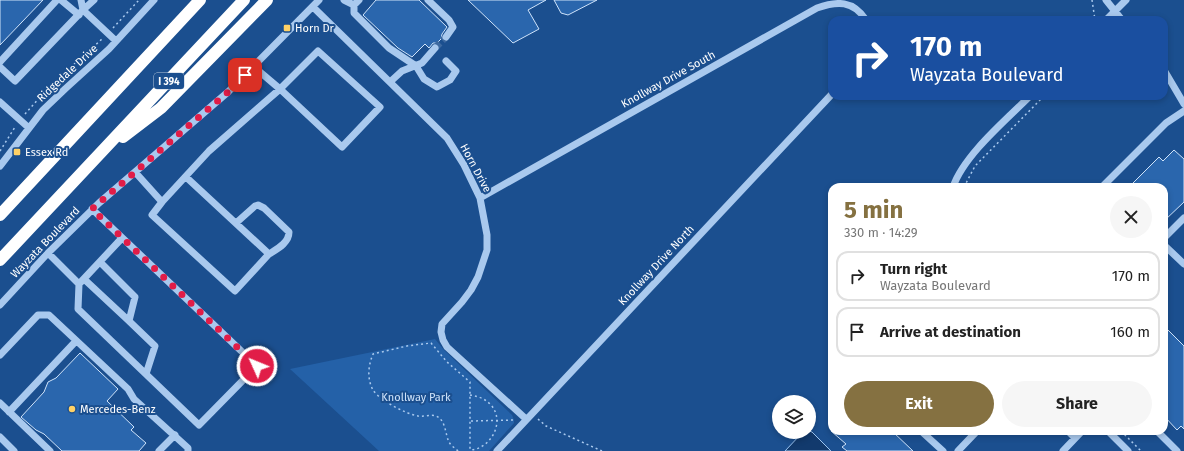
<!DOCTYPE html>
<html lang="en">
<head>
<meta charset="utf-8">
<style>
	body { margin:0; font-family:"Fira Sans",sans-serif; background:#f6f6f6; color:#222; height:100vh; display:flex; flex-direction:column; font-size:15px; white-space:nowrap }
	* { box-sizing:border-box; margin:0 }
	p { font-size:13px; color:#767676 }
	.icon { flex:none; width:22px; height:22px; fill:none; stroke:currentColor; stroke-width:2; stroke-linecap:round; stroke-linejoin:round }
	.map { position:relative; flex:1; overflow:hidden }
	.drawer { position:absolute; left:828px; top:183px; width:340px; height:252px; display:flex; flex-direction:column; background:#fff; border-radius:12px; box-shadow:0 2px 6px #0003 }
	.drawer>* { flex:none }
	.hud { position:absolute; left:828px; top:16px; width:340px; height:84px; border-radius:12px; box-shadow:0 2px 6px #0003; background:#1a4fa0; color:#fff; overflow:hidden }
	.controls { position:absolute; left:772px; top:395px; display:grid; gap:8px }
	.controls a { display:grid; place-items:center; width:44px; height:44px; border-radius:50%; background:#fff; box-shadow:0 2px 6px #0003; font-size:20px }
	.pin { position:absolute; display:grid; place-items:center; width:34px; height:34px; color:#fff; margin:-17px; border-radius:8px; box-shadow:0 2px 6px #0006 }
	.me { position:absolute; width:44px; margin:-22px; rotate:314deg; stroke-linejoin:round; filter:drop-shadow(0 0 3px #0008) }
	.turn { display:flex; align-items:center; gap:14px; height:84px; padding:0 16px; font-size:18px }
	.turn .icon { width:52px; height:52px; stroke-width:2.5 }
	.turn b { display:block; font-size:28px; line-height:34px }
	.round { display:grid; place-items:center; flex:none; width:42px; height:42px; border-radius:21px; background:#f6f6f6 }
	.headline { display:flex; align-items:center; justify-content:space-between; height:68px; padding:0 16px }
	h1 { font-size:24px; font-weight:700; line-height:30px; color:#857141 }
	.primary-button { display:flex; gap:8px; margin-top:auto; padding:8px 16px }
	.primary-button a { flex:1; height:46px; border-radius:24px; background:#857141; color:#fff; font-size:16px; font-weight:700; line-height:46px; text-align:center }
	.primary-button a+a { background:#f6f6f6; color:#222 }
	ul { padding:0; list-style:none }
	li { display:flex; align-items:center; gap:12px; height:50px; margin:0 8px 6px; padding:0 8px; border:2px solid #e0e0e0; border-radius:12px }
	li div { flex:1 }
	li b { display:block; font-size:15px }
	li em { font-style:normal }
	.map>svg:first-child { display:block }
</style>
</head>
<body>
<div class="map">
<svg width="1184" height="451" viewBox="0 0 1184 451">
	<rect width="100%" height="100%" fill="#1b4f8f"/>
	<!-- green -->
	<path fill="#2461a8" d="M 435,339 L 444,350 L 512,415 L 514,420 L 514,423 L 489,451 L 379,451 L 290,369 Z"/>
	<!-- water -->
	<path fill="#123a6d" stroke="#9cc4f0" d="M 809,431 L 812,432 L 831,451 L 785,451 L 802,433 Z"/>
	<!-- building -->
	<path fill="#2a66ad" stroke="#cfe3fa" d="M 0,0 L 43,0 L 0,45 Z
		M 376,0 L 419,0 L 447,27 L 442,34 L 441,39 L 437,43 L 433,43 L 429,48 L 425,44 L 412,57 L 398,48 L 363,15 Z
		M 468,0 L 546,0 L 528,10 L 539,29 L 513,43 Z
		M 554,0 L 597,0 L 568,15 L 561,13 Z
		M 1174,150 L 1184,159 L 1184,202 L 1164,221 L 1164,187 L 1129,187 L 1159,157 L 1163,161 Z
		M 1164,326 L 1184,346 L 1184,429 L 1181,426 L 1177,430 L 1164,416 Z
		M 80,353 L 118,389 L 107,401 L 134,427 L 131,430 L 146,443 L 139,451 L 62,451 L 44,434 L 36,430 L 21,417 L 44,392 L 48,382 L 56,378 Z
		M 831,431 L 892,431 L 913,451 L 847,451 L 842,447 L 846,444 Z"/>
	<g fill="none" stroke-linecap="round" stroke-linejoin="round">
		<!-- minor-tunnel -->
		<path stroke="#3d69a0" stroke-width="7" stroke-dasharray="7 3.5" stroke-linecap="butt" d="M 435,48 L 446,37"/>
		<!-- path -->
		<path stroke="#a9c9ee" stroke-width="1.5" stroke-dasharray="2 3" stroke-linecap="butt" d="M 1092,0 L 1095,20
			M 113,28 L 139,0
			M 25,114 L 52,84 L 102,39
			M 0,151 L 15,127
			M 964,187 L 975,166 L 1044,96
			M 470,395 C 477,396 484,398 490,404 C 506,420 492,448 471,450
			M 538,419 L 546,426 L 602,451
			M 471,421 L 515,420
			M 1121,431 L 1141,451
			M 458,451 C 455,448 451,446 449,442 C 445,434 446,420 436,416 C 431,414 423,417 418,416 C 406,414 379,400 373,390 C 367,379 368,366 373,354 L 407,346 L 431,343 L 447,362 L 470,382 L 470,451"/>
		<!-- minor -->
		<path stroke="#a9c9ee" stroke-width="7" d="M 61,0 L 79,15
			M 94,0 L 83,10 L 116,41
			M 344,0 L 354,5 L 359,0
			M 428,0 L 449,20 L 453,27 L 446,37
			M 1106,0 L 1122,20
			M 354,5 L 354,13 L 389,48 L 416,66 L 424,79 L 437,87 L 450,80 L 456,71 L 446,61
			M 313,7 L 447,138 L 464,165 L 480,198 L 487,235 L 487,250 L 478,277 L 471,290 L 462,302 L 442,324 L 441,332 L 443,340 L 447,347 L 526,419
			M 1106,20 L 1126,0
			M 318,51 L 380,107 L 342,147 L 280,89 Z
			M 0,62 L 57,0
			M 0,67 L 15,81 L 83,10 L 81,0
			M 1164,70 L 1184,104
			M 390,82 L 402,71 L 422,63 L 435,48
			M 0,102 L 29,128
			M 0,166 L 43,110 L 65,89 L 109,49 L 154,0
			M 135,172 L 162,202 L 209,151 L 280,89 L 254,67
			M 953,187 C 964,155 1006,120 1030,96
			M 1102,187 L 1166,123 L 1184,111
			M 480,198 L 817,8 C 837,1 853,0 866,20
			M 162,202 L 152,215 L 235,291 L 269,254 L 186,177
			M 236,223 L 255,206 L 258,205 L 264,208 L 289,232 C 289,243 277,249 269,254
			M 1164,238 L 1184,218
			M 1164,245 L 1184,264
			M 48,253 L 79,284 L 78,309 L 199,425 L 257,366 L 92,209
			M 100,262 L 135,297 L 129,321 L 155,346 L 146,374
			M 84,279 L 129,321
			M 79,284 L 122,238
			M 0,305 L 48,253 L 99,203 L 228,92 L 319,0
			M 0,355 L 38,315 L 49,315 L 128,389 L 134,399 L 188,448 L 188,451
			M 0,403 L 50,451
			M 9,412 L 76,341
			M 921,431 L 943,451
			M 1068,431 L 1075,438
			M 1108,431 L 1128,451
			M 1157,431 L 1177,451
			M 0,437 L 14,451
			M 159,451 L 175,435
			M 497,451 L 832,94
			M 958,451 L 977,431
			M 1063,451 L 1082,431"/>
		<!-- highway -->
		<path stroke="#fff" stroke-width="12" d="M 123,137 L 161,108 L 267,0
			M 0,215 L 200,0
			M 0,260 L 244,0"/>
	</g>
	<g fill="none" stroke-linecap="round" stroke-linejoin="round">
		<!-- route -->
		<path stroke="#e11d48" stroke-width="7" stroke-dasharray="0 12.6" d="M 245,75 L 228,92 L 92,209 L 257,366"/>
	</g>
	<!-- markers -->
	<g fill="#ffd166" stroke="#1b4f8f" stroke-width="1.5">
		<rect x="283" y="24" width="8" height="8" rx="2"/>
		<rect x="13" y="148" width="8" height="8" rx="2"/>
		<circle cx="72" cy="409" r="4"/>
	</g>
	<g text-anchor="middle" stroke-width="4" stroke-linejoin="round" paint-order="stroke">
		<!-- shield labels -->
		<rect fill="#1b4f8f" stroke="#bbcadd" stroke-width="1" x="154" y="73" width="30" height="16" rx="3"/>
		<g font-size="10" font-weight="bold" fill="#fff">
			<text x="169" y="85">I 394</text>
		</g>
		<!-- poi labels -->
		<g font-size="11" fill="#fff" stroke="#1b4f8f" text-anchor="start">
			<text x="295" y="32">Horn Dr</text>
			<text x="25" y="156">Essex Rd</text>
			<text x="80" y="413">Mercedes-Benz</text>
		</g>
		<!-- street labels -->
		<g font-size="11" fill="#fff" stroke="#1b4f8f">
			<text transform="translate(67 73) rotate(-43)" y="4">Ridgedale Drive</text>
			<text transform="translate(668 79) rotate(-29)" y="4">Knollway Drive South</text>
			<text transform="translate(476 168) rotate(62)" y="4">Horn Drive</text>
			<text transform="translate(45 242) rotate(-46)" y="4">Wayzata Boulevard</text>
			<text transform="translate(656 265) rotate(-47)" y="4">Knollway Drive North</text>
		</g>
		<!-- park labels -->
		<g font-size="11" fill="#cfe3fa" stroke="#1b4f8f">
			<text x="416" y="401">Knollway Park</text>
		</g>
	</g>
</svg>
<div class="controls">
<a><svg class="icon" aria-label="layers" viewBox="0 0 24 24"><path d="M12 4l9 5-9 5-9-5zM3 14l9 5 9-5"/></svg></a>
</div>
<div class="pin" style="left:245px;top:75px;background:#d93025"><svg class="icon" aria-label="arrive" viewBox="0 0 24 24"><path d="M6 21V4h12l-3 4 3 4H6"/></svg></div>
<svg class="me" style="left:257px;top:366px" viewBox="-20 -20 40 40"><circle r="17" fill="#e11d48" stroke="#fff" stroke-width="3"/><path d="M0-11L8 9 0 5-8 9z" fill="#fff"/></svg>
<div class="hud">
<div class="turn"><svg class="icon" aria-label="right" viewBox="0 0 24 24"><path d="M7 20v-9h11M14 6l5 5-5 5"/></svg><div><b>170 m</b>Wayzata Boulevard</div></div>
</div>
<section class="drawer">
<div class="headline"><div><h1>5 min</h1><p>330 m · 14:29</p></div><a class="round"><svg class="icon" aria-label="close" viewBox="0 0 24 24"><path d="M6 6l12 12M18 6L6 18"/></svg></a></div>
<ul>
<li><svg class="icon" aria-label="right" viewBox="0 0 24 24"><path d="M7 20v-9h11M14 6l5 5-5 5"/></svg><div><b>Turn right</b><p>Wayzata Boulevard</p></div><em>170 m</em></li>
<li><svg class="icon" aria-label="arrive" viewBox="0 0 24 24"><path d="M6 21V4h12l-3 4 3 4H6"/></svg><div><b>Arrive at destination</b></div><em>160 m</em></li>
</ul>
<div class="primary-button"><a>Exit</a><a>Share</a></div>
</section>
</div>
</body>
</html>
